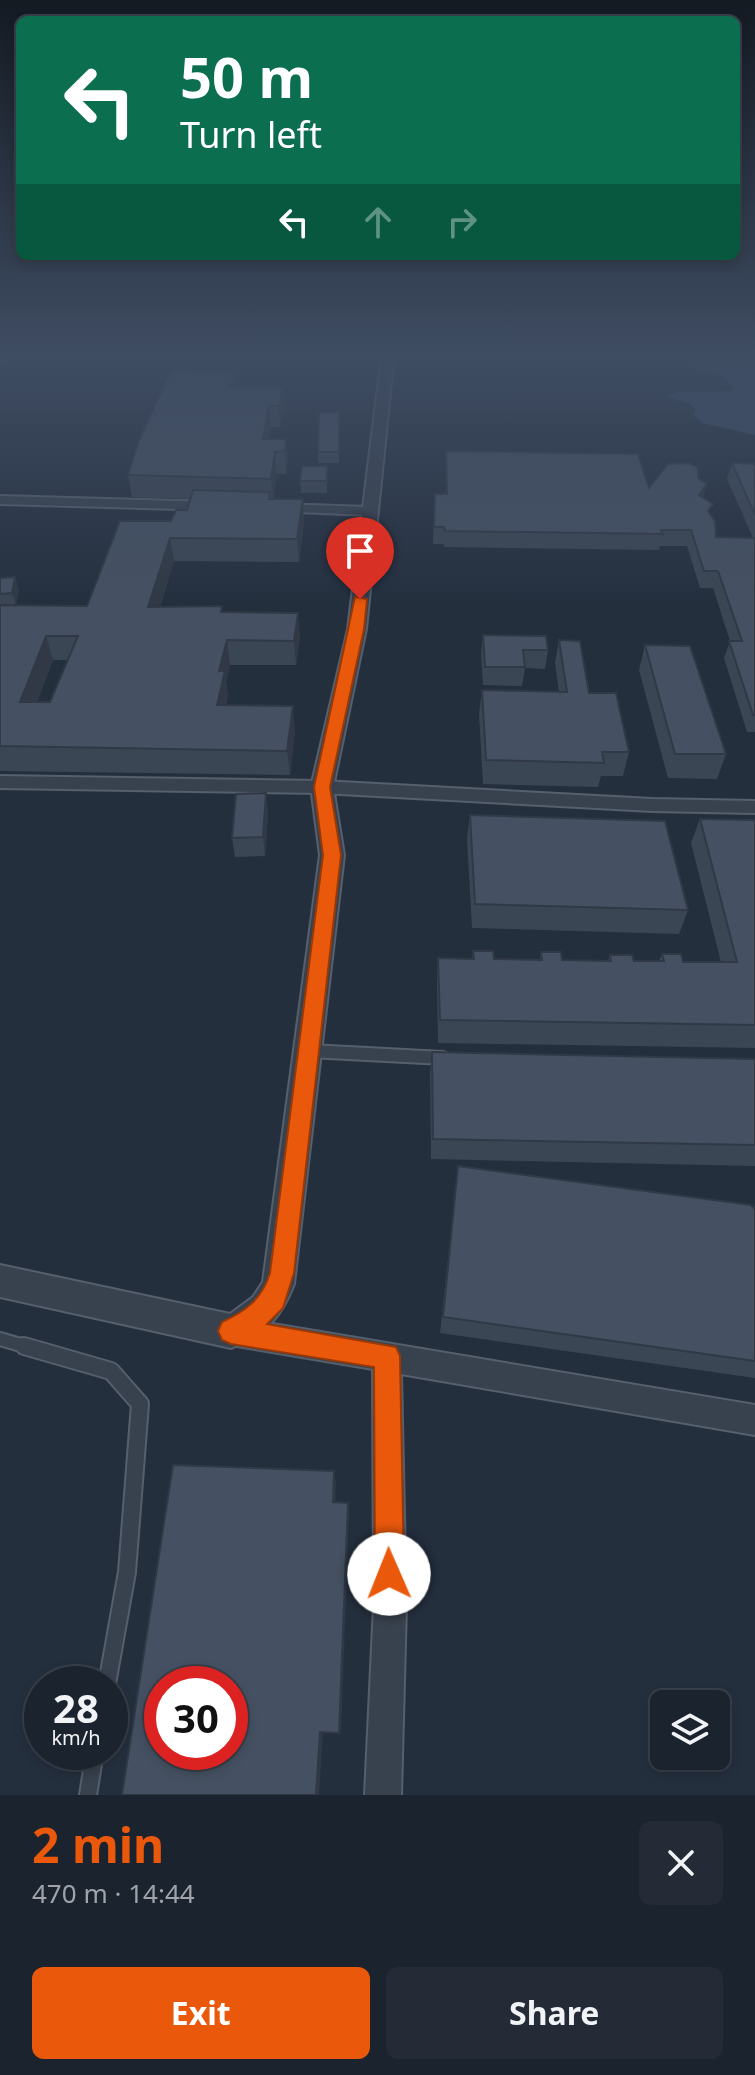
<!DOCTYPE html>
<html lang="en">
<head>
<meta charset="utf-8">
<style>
	body { margin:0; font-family:"Noto Sans",sans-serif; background:#242b36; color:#f1f3f6; height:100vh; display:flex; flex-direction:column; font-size:30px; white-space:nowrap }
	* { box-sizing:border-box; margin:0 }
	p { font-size:26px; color:#a0a4aa }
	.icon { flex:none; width:44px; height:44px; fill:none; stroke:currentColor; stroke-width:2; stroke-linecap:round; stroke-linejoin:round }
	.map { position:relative; height:1795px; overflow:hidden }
	.sheet { display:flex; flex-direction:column; background:#1b232e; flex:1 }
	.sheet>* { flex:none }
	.hud { position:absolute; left:16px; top:16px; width:724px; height:244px; border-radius:12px; box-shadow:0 4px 12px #0003,0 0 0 2px #39404a; background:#0b6e4f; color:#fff; overflow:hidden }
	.fabs { position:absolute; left:650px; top:1690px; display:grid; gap:16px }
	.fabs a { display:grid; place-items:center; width:80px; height:80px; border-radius:12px; background:#1b232e; box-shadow:0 4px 12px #0003,0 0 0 2px #39404a; font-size:40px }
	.speed { position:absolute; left:24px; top:1666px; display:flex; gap:16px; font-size:40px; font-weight:700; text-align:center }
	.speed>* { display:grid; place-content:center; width:104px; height:104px; border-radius:50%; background:#1b232e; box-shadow:0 4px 12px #0003,0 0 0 2px #39404a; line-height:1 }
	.speed small { font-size:20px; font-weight:400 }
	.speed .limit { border:12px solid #d22; background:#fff; color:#111 }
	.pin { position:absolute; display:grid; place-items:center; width:68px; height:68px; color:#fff; margin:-82px -34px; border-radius:50% 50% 50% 0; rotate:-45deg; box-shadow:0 0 8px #0007 }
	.pin .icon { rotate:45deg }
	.me { position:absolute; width:88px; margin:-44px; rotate:359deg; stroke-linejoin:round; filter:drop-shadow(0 0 6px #0008) }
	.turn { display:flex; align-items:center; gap:28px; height:168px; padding:0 32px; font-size:36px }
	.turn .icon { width:104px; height:104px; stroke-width:2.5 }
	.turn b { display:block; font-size:56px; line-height:68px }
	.lanes { display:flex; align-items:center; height:76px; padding:0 32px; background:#0003; justify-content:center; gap:40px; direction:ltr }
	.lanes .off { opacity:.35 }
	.round { display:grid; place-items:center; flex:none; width:84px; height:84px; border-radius:12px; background:#242b36 }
	.summary { display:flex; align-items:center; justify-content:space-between; height:136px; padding:0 32px }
	h1 { font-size:48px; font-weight:700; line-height:60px; color:#ea580c }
	.cta { display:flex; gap:16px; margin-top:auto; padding:16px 32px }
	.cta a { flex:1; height:92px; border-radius:12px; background:#ea580c; color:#fff; font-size:32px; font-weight:700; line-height:92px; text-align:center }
	.cta a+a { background:#242b36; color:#f1f3f6 }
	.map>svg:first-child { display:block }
</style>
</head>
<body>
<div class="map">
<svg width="755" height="1795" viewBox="0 0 755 1795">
	<rect width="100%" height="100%" fill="#242f3e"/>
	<!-- water -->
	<path fill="#394c67" d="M 642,354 L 755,354 L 755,435 L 703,423 L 694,416 L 696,410 L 690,404 L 665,396 L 681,392 L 732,391 L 734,388 L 723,376 L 696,370 L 682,359 Z"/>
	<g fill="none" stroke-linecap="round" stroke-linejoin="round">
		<defs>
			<path id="service-far1" d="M 310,1051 L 443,1058
				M 0,1339 L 31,1348"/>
			<path id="service" d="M 24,1346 L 111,1371 L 140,1404 L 127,1572 L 107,1684
				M 88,1795 L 95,1752"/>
			<path id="minor" d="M 11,354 L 0,364 L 1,354 Z
				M 0,496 L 214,502 L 220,506 L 214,510 L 0,504 Z
				M 278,504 L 370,507 L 377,511 L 370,515 L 273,511 L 273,505 Z
				M 0,776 L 322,781 L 652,799 L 755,801 L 755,813 L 652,811 L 322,793 L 0,788 Z
				M 231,1317 L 755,1405 L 755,1435 L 401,1374 L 406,1605 L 401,1795 L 365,1795 L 374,1605 L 373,1369 L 231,1345 L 221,1341 L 217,1331 L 221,1321 Z"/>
			<path id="tertiary" d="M 382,354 L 394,354 L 366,629 L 333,787 L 344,855 L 294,1284 C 281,1318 265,1334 231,1348 L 0,1297 L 0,1265 L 230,1314 L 253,1297 L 263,1282 L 320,855 L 311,787 L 348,629 Z"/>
		</defs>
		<!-- service-far1 casing -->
		<use href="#service-far1" stroke="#565f6c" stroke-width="16"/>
		<!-- service casing -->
		<use href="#service" stroke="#565f6c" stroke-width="20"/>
		<!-- minor casing -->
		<use href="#minor" stroke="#565f6c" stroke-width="4"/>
		<!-- tertiary casing -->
		<use href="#tertiary" stroke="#565f6c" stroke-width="4"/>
		<!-- service-far1 -->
		<use href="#service-far1" stroke="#38414e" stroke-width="12"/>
		<!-- service -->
		<use href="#service" stroke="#38414e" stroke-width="16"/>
		<!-- minor -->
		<use href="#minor" fill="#38414e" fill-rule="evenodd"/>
		<!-- tertiary -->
		<use href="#tertiary" fill="#38414e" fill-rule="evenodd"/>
	</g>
	<!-- wall -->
	<path fill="#3b4654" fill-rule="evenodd" d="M 237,387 L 283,388 L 284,409 L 280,427 L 271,427 L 268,439 L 286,439 L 288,461 L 286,474 L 276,474 L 274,499 L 304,522 L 299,562 L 174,561 L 160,607 L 223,612 L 300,637 L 296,665 L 230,665 L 226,681 L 228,696 L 226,705 L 295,730 L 290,775 L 0,771 L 0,578 L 19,589 L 16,605 L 87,606 L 171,521 L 187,510 L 190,499 L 132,497 L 128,475 ZM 53,660 L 68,660 L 50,702 L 37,702 Z
		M 339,412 L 339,463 L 318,463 L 318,452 Z
		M 446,451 L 649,488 L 698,478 L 704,498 L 710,514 L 716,537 L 753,538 L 727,479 L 732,463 L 755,464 L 755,732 L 747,732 L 724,658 L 730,641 L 713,588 L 700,588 L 687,546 L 660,546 L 659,550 L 444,547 L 444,544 L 433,544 L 434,510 L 446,494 Z
		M 327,466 L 327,493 L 301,493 L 300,481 Z
		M 483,635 L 548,650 L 545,669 L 525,668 L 522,686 L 483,685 L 481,654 Z
		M 559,640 L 589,693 L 629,752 L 623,776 L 601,776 L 598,787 L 483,784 L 479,714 L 482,690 L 559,692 L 555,663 Z
		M 645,645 L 726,754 L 717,779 L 668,778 L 639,670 Z
		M 268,812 L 265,856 L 235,857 L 232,838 Z
		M 470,815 L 688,910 L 679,934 L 472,928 L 467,839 Z
		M 700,819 L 755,820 L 755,1048 L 438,1043 L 437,981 L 438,958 L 472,959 L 473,951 L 494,959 L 540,960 L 541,952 L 562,960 L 608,961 L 610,955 L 634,961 L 659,961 L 662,954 L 683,962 L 721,962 L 691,843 Z
		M 432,1052 L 755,1059 L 755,1166 L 431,1159 L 430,1074 Z
		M 458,1166 L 755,1209 L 755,1378 L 440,1333 Z"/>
	<!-- shaded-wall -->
	<path fill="#303945" d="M 235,372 L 237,393 L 230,387 Z
		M 283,388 L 284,409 L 280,427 L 279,406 Z
		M 269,406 L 271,427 L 264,461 L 263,439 Z
		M 286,439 L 288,461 L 286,474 L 285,451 Z
		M 275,452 L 276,474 L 273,501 L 271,479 Z
		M 707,484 L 703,500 L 699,495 Z
		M 303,499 L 304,522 L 299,562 L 297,539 Z
		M 170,538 L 174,561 L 152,631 L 148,607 Z
		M 15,577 L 19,589 L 16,605 L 12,593 Z
		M 298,613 L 300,637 L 296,665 L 294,641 Z
		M 46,636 L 53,660 L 28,726 L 20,702 Z
		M 227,640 L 230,665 L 226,681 L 228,696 L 221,729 L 217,705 L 219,671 Z
		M 293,706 L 295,730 L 290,775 L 287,751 Z
		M 266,793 L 268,812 L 265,856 L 263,837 Z
		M 334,1471 L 336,1483 L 335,1512 L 333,1502 Z
		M 348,1503 L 349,1513 L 341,1733 L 339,1733 Z
		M 320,1732 L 323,1732 L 319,1795 L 316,1795 Z"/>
	<!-- building -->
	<path fill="#455162" stroke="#303945" stroke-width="2" fill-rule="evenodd" d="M 171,371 L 235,372 L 230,387 L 283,388 L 279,406 L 269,406 L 263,439 L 286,439 L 285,451 L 275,452 L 271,479 L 128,475 L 139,440 Z
		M 319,412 L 339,412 L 339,452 L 318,452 Z
		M 446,451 L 638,454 L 649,488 L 668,464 L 689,463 L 698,468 L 698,478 L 707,484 L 699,495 L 713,504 L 708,511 L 715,521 L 716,537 L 755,538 L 755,715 L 753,715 L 729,641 L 742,641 L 718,571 L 704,571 L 691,530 L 661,530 L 663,534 L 445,531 L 444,527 L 434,527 L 435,494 L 447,494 Z
		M 732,463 L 755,464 L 755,515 Z
		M 302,466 L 327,466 L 327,481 L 300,481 Z
		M 193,490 L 270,492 L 269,499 L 303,499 L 297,539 L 170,538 L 148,607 L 222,606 L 221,612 L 298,613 L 294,641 L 227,640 L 219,671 L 225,671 L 217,705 L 293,706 L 287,751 L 0,746 L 0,605 L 87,606 L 120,521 L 171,521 L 176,510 L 187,510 ZM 46,636 L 78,636 L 50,702 L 20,702 Z
		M 15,577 L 12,593 L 0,594 L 0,578 Z
		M 483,635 L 546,636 L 548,650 L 523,650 L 525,667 L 485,667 Z
		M 559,640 L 580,641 L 589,693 L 616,693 L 629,752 L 602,752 L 604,763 L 486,760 L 482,690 L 567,692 Z
		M 645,645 L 690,646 L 726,754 L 675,754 Z
		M 266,793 L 263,837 L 232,838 L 236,794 Z
		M 470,815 L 665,821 L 688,910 L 475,904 Z
		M 700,819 L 755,820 L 755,1025 L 440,1020 L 438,958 L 474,959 L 473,951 L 493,951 L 494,959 L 542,960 L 541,952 L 561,952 L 562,960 L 611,961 L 610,955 L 632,955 L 634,961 L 664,961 L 662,954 L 681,954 L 683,962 L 737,962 Z
		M 432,1052 L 755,1059 L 755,1145 L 433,1139 Z
		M 458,1166 L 751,1205 L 755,1209 L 755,1361 L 443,1317 Z
		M 173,1465 L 334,1471 L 333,1502 L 348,1503 L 339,1733 L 320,1732 L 316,1795 L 122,1795 ZM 162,1684 L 230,1684 L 230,1752 L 162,1752 Z"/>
	<!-- sky -->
	<linearGradient id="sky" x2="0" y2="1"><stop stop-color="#141a22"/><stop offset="0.59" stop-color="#3f4d63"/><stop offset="1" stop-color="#3f4d63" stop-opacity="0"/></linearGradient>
	<rect width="755" height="605" fill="url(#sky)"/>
	<!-- route -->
	<path fill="#ea580c" stroke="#983908" stroke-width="2" d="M 355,597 L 367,599 L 364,629 L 330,787 L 341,855 L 294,1273 L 283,1308 L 267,1324 L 396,1347 L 400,1356 L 404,1574 L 400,1584 L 389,1588 L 379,1584 L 375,1574 L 374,1367 L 231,1344 L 222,1340 L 218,1331 L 222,1322 C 246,1311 262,1299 270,1273 L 323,855 L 314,787 Z"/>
</svg>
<div class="fabs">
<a><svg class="icon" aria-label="layers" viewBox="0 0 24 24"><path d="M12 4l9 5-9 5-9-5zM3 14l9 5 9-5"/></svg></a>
</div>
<div class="speed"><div>28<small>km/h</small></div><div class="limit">30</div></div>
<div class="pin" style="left:360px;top:599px;background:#d93025"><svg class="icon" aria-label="arrive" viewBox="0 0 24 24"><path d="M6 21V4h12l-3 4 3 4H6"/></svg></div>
<svg class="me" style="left:389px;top:1574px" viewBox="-20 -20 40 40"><circle r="19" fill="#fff"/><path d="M0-13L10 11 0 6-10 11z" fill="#ea580c"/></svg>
<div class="hud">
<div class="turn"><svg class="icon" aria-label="left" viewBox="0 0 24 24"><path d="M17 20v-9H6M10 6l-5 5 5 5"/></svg><div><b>50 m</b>Turn left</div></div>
<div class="lanes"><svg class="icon" aria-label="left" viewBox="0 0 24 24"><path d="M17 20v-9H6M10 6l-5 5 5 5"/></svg><svg class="icon off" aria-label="ahead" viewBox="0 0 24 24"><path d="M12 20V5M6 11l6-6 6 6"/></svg><svg class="icon off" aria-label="right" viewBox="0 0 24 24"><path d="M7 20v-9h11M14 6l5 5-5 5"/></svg></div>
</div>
</div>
<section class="sheet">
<div class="summary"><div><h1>2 min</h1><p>470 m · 14:44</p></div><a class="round"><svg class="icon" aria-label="close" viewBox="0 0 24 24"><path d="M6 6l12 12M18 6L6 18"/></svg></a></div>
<div class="cta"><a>Exit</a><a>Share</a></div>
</section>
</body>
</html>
